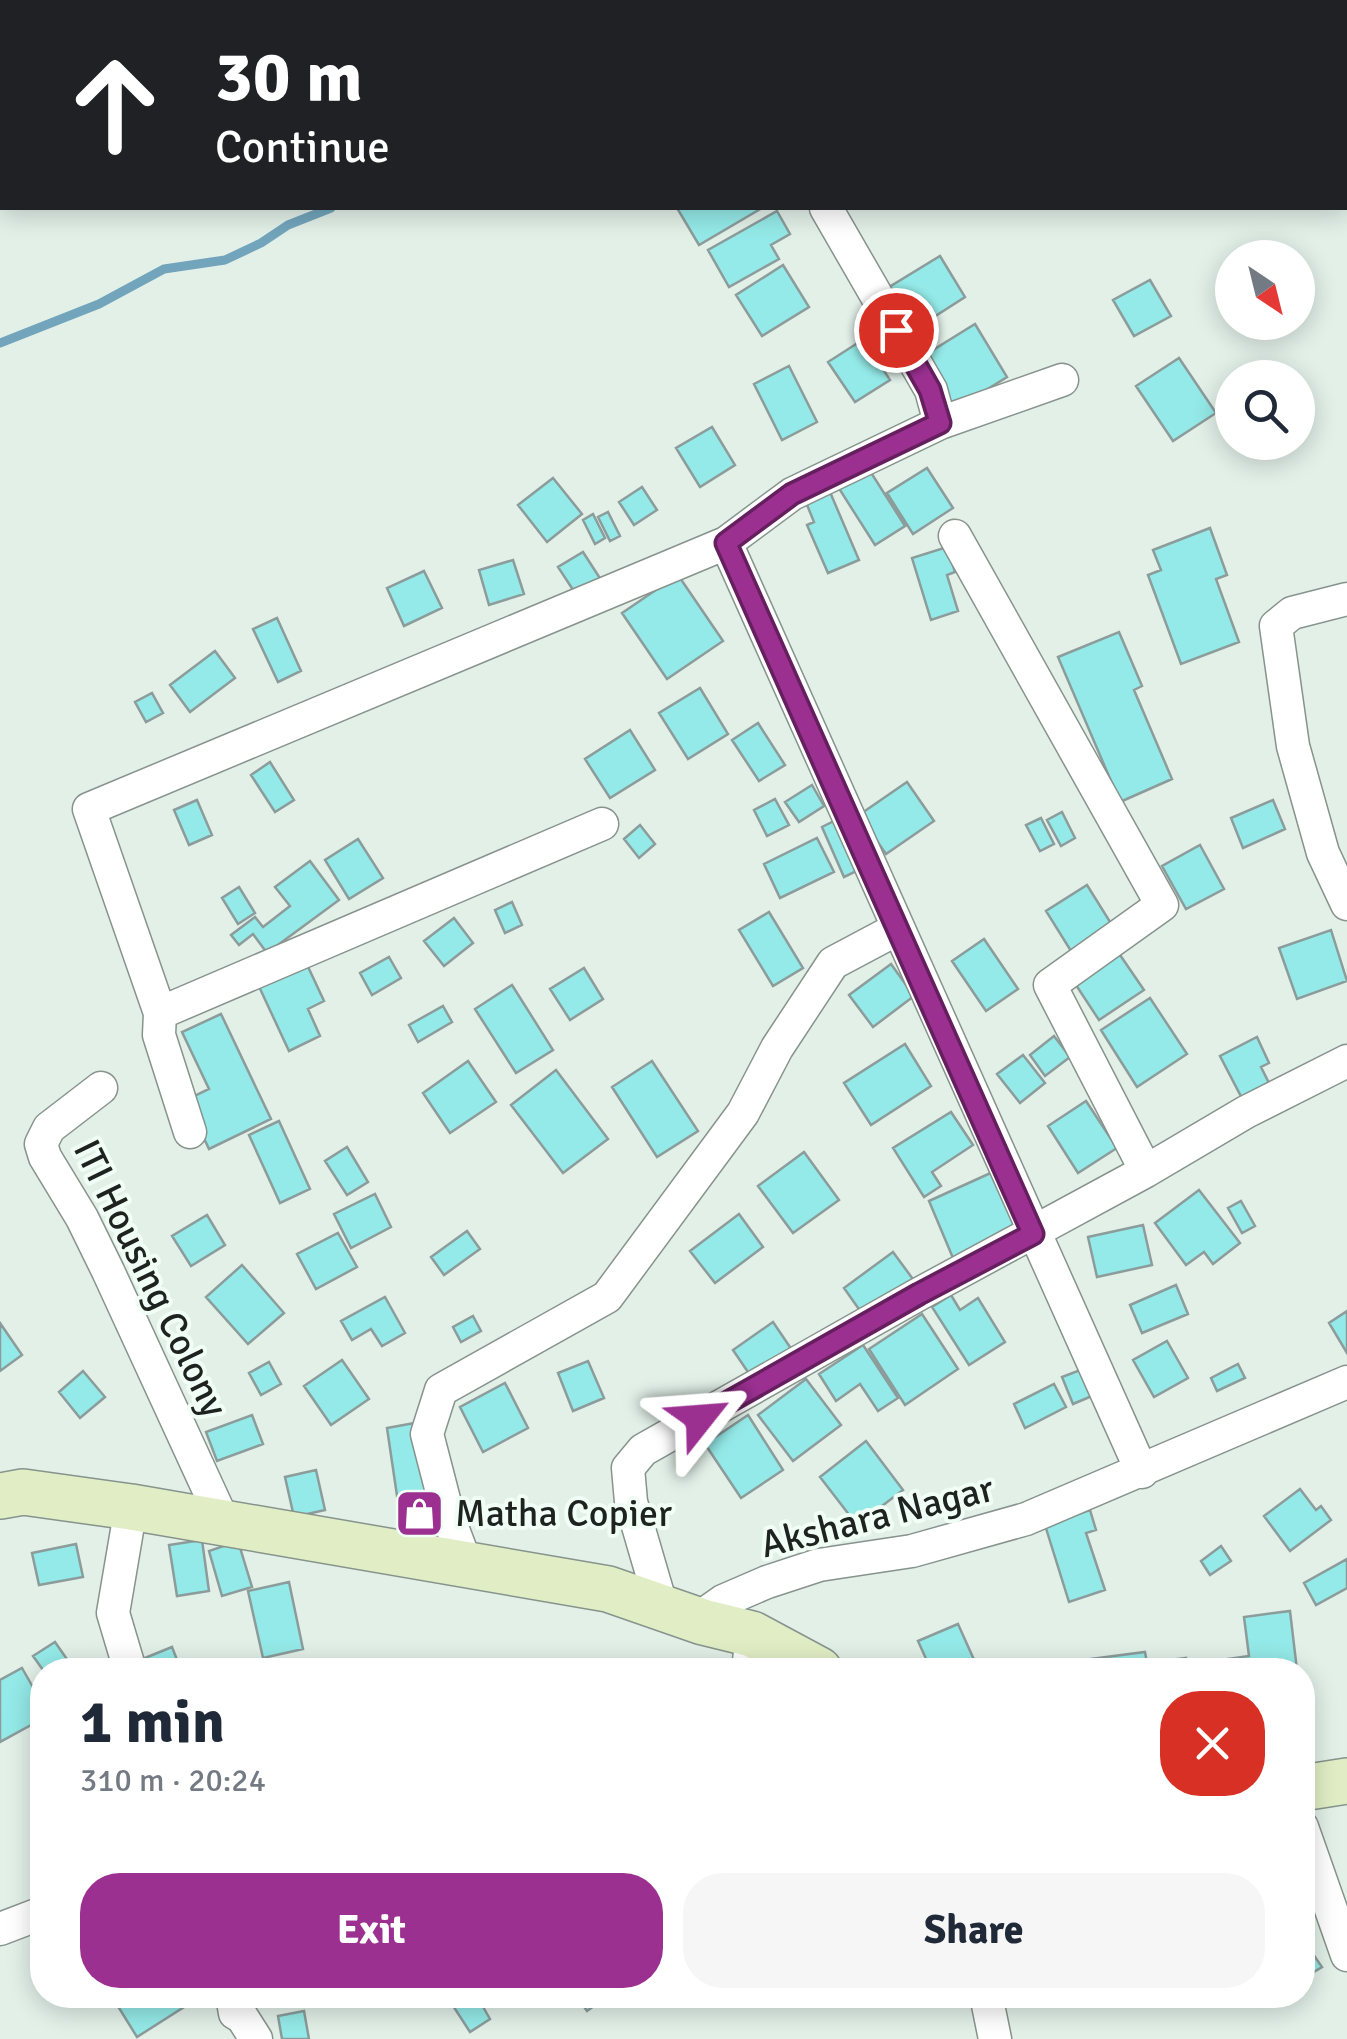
<!DOCTYPE html>
<html lang="en">
<head>
<meta charset="utf-8">
<style>
	body { margin:0; font-family:Signika,sans-serif; background:#f6f6f7; color:#1f2937; height:100vh; display:flex; flex-direction:column; font-size:38px; white-space:nowrap }
	* { box-sizing:border-box; margin:0 }
	p { font-size:32px; color:#747a83 }
	.icon { flex:none; width:55px; height:55px; fill:none; stroke:currentColor; stroke-width:2; stroke-linecap:round; stroke-linejoin:round }
	.map { position:relative; flex:1; overflow:hidden }
	.panel { position:absolute; left:30px; top:1658px; width:1285px; height:350px; display:flex; flex-direction:column; background:#fff; border-radius:40px; box-shadow:0 5px 25px #0003 }
	.panel>* { flex:none }
	.banner { position:absolute; left:0px; top:0px; width:1348px; height:210px; box-shadow:0 5px 25px #0003; background:#202124; color:#fff; overflow:hidden }
	.needle { width:65px; rotate:145deg }
	.fabs { position:absolute; left:1215px; top:240px; display:grid; gap:20px }
	.fabs a { display:grid; place-items:center; width:100px; height:100px; border-radius:50%; background:#fff; box-shadow:0 5px 25px #0003; font-size:50px }
	.pin { position:absolute; display:grid; place-items:center; width:85px; height:85px; color:#fff; margin:-42px; border:5px solid #fff; border-radius:50%; box-shadow:0 2px 10px #0007 }
	.me { position:absolute; width:110px; margin:-55px; rotate:62deg; stroke-linejoin:round; filter:drop-shadow(0 0 8px #0008) }
	.turn { display:flex; align-items:center; gap:35px; height:210px; padding:0 50px; font-size:45px }
	.turn .icon { width:130px; height:130px; stroke-width:2.5 }
	.turn b { display:block; font-size:70px; line-height:85px }
	.round { display:grid; place-items:center; flex:none; width:105px; height:105px; border-radius:40px; background:#f6f6f7 }
	.overview { display:flex; align-items:center; justify-content:space-between; height:170px; padding:0 50px }
	h1 { font-size:60px; font-weight:700; line-height:75px }
	.action { display:flex; gap:20px; margin-top:auto; padding:20px 50px }
	.action a { flex:1; height:115px; border-radius:40px; background:#9b3091; color:#fff; font-size:40px; font-weight:700; line-height:115px; text-align:center }
	.action a+a { background:#f6f6f7; color:#1f2937 }
	.map>svg:first-child { display:block }
</style>
</head>
<body>
<div class="map">
<svg width="1347" height="2039" viewBox="0 0 1347 2039">
	<rect width="100%" height="100%" fill="#e2f0e8"/>
	<g fill="none" stroke-linecap="round" stroke-linejoin="round">
		<!-- stream -->
		<path stroke="#72a5bb" stroke-width="9" d="M 609,2 L 614,0
			M 0,343 L 99,304 L 164,269 L 225,260 L 261,243 L 288,225 L 331,208"/>
	</g>
	<!-- building -->
	<path fill="#94eae8" stroke="#8b9c9b" stroke-width="2.5" d="M 489,0 L 535,0 L 537,2 L 486,2 Z
		M 677,208 L 762,208 L 699,245 Z
		M 777,211 L 790,234 L 771,245 L 779,259 L 729,287 L 708,250 Z
		M 940,256 L 965,297 L 912,331 L 886,289 Z
		M 783,265 L 809,307 L 762,336 L 736,295 Z
		M 1150,280 L 1171,316 L 1134,336 L 1113,300 Z
		M 975,324 L 1007,377 L 949,413 L 917,360 Z
		M 864,339 L 890,380 L 855,402 L 828,362 Z
		M 1179,358 L 1216,413 L 1173,441 L 1136,386 Z
		M 789,366 L 817,422 L 782,440 L 754,384 Z
		M 712,427 L 735,465 L 700,487 L 676,448 Z
		M 863,460 L 905,526 L 875,545 L 833,479 Z
		M 927,468 L 953,508 L 913,534 L 887,493 Z
		M 553,478 L 582,514 L 547,542 L 518,505 Z
		M 827,485 L 859,560 L 828,573 L 807,525 L 814,522 L 803,495 Z
		M 642,487 L 657,510 L 634,525 L 619,502 Z
		M 608,512 L 620,536 L 610,541 L 598,517 Z
		M 593,514 L 605,538 L 595,544 L 583,520 Z
		M 1210,528 L 1227,575 L 1216,579 L 1239,642 L 1181,664 L 1148,575 L 1161,570 L 1153,550 Z
		M 947,547 L 955,572 L 947,575 L 958,611 L 931,620 L 912,558 Z
		M 583,552 L 603,583 L 579,599 L 558,567 Z
		M 513,560 L 524,594 L 489,605 L 479,570 Z
		M 424,571 L 442,608 L 404,626 L 387,588 Z
		M 678,575 L 723,641 L 667,679 L 622,613 Z
		M 277,618 L 301,671 L 278,682 L 253,629 Z
		M 1119,632 L 1142,686 L 1134,690 L 1172,779 L 1120,802 L 1058,657 Z
		M 215,651 L 235,678 L 190,712 L 170,685 Z
		M 700,688 L 728,734 L 688,759 L 659,713 Z
		M 152,693 L 163,713 L 146,722 L 135,702 Z
		M 758,723 L 785,765 L 759,781 L 732,740 Z
		M 630,730 L 655,770 L 610,798 L 585,759 Z
		M 270,762 L 294,800 L 275,812 L 251,775 Z
		M 907,782 L 934,821 L 886,854 L 859,815 Z
		M 812,785 L 824,806 L 799,822 L 785,802 Z
		M 775,799 L 789,825 L 767,836 L 754,810 Z
		M 197,800 L 212,835 L 189,845 L 174,810 Z
		M 1273,800 L 1285,829 L 1243,848 L 1231,818 Z
		M 1062,812 L 1075,838 L 1061,846 L 1047,820 Z
		M 840,818 L 863,868 L 844,877 L 822,827 Z
		M 1041,818 L 1054,844 L 1040,851 L 1026,825 Z
		M 640,825 L 655,844 L 639,858 L 624,839 Z
		M 817,838 L 834,872 L 780,898 L 764,864 Z
		M 358,839 L 383,878 L 349,899 L 325,860 Z
		M 1200,845 L 1224,889 L 1186,909 L 1162,866 Z
		M 310,861 L 339,900 L 267,953 L 253,934 L 239,945 L 231,935 L 255,917 L 263,927 L 290,906 L 275,887 Z
		M 1087,885 L 1112,925 L 1071,951 L 1046,911 Z
		M 239,887 L 255,913 L 238,924 L 222,898 Z
		M 512,902 L 522,925 L 505,933 L 495,910 Z
		M 769,912 L 803,968 L 773,986 L 739,930 Z
		M 454,918 L 473,943 L 444,966 L 424,941 Z
		M 1331,930 L 1347,981 L 1297,999 L 1279,948 Z
		M 984,939 L 1018,989 L 986,1011 L 952,961 Z
		M 1118,952 L 1144,990 L 1099,1020 L 1074,982 Z
		M 303,956 L 324,1001 L 308,1009 L 320,1036 L 289,1051 L 255,978 Z
		M 389,957 L 401,978 L 372,995 L 360,973 Z
		M 891,964 L 914,996 L 873,1027 L 849,995 Z
		M 584,968 L 603,999 L 570,1020 L 550,989 Z
		M 512,985 L 553,1050 L 516,1073 L 475,1009 Z
		M 1150,998 L 1187,1054 L 1137,1087 L 1101,1030 Z
		M 443,1006 L 452,1022 L 418,1042 L 409,1025 Z
		M 221,1014 L 271,1119 L 209,1149 L 186,1100 L 209,1089 L 182,1032 Z
		M 1054,1036 L 1070,1057 L 1045,1076 L 1030,1055 Z
		M 1257,1037 L 1269,1063 L 1261,1067 L 1274,1093 L 1246,1106 L 1220,1056 Z
		M 905,1044 L 931,1086 L 871,1125 L 844,1083 Z
		M 1023,1055 L 1045,1083 L 1020,1103 L 997,1074 Z
		M 468,1061 L 496,1102 L 450,1133 L 423,1093 Z
		M 652,1061 L 698,1131 L 657,1157 L 612,1087 Z
		M 556,1070 L 608,1139 L 563,1173 L 511,1105 Z
		M 1086,1101 L 1117,1148 L 1078,1173 L 1048,1126 Z
		M 951,1112 L 973,1145 L 932,1172 L 941,1186 L 924,1197 L 893,1148 Z
		M 279,1121 L 310,1189 L 280,1203 L 249,1135 Z
		M 347,1147 L 368,1182 L 347,1195 L 325,1161 Z
		M 804,1152 L 839,1200 L 793,1233 L 758,1186 Z
		M 995,1171 L 1020,1229 L 953,1258 L 929,1201 Z
		M 1199,1190 L 1240,1243 L 1213,1264 L 1204,1252 L 1186,1265 L 1155,1223 Z
		M 375,1194 L 391,1227 L 351,1248 L 334,1214 Z
		M 1241,1201 L 1255,1226 L 1242,1233 L 1228,1208 Z
		M 739,1214 L 763,1247 L 715,1283 L 690,1251 Z
		M 207,1215 L 225,1245 L 191,1266 L 172,1236 Z
		M 1143,1225 L 1152,1265 L 1097,1277 L 1088,1237 Z
		M 467,1231 L 480,1249 L 444,1275 L 431,1257 Z
		M 338,1233 L 357,1267 L 316,1289 L 297,1254 Z
		M 893,1252 L 918,1286 L 868,1322 L 844,1288 Z
		M 242,1265 L 284,1313 L 248,1344 L 206,1297 Z
		M 1176,1285 L 1188,1314 L 1142,1333 L 1130,1305 Z
		M 951,1295 L 960,1310 L 978,1298 L 1005,1342 L 969,1365 L 932,1307 Z
		M 385,1297 L 405,1333 L 382,1346 L 371,1329 L 352,1340 L 341,1321 Z
		M 1347,1311 L 1347,1353 L 1329,1323 Z
		M 922,1314 L 958,1369 L 905,1405 L 869,1349 Z
		M 473,1316 L 481,1331 L 461,1342 L 453,1327 Z
		M 773,1322 L 792,1350 L 752,1378 L 733,1350 Z
		M 0,1323 L 22,1355 L 0,1371 Z
		M 1167,1341 L 1188,1378 L 1154,1397 L 1133,1360 Z
		M 863,1345 L 898,1398 L 878,1411 L 860,1384 L 836,1401 L 819,1374 Z
		M 342,1360 L 369,1399 L 331,1425 L 304,1386 Z
		M 588,1361 L 604,1398 L 573,1411 L 558,1373 Z
		M 269,1362 L 281,1384 L 261,1395 L 249,1373 Z
		M 1238,1364 L 1245,1378 L 1217,1391 L 1211,1378 Z
		M 1088,1367 L 1099,1393 L 1073,1404 L 1062,1377 Z
		M 83,1371 L 105,1397 L 80,1418 L 59,1392 Z
		M 806,1379 L 841,1425 L 793,1461 L 758,1415 Z
		M 505,1383 L 528,1428 L 483,1452 L 460,1407 Z
		M 1054,1384 L 1066,1407 L 1025,1428 L 1014,1404 Z
		M 252,1415 L 263,1444 L 217,1461 L 206,1432 Z
		M 748,1415 L 783,1470 L 741,1498 L 705,1444 Z
		M 420,1422 L 434,1511 L 400,1516 L 387,1428 Z
		M 866,1441 L 903,1490 L 857,1525 L 820,1477 Z
		M 316,1470 L 325,1510 L 294,1517 L 285,1477 Z
		M 1300,1489 L 1316,1510 L 1321,1506 L 1331,1520 L 1290,1551 L 1264,1516 Z
		M 1090,1510 L 1096,1530 L 1086,1533 L 1105,1590 L 1069,1602 L 1045,1525 Z
		M 202,1540 L 209,1591 L 177,1596 L 169,1545 Z
		M 238,1541 L 252,1587 L 222,1596 L 209,1551 Z
		M 76,1544 L 83,1577 L 39,1585 L 32,1553 Z
		M 1221,1546 L 1231,1561 L 1210,1575 L 1201,1561 Z
		M 1347,1559 L 1347,1588 L 1316,1605 L 1304,1583 Z
		M 289,1582 L 303,1649 L 263,1658 L 248,1591 Z
		M 1290,1611 L 1297,1670 L 1223,1670 L 1221,1660 L 1249,1656 L 1244,1617 Z
		M 958,1624 L 975,1662 L 958,1670 L 931,1670 L 918,1641 Z
		M 55,1642 L 73,1668 L 70,1670 L 43,1670 L 33,1656 Z
		M 172,1647 L 181,1670 L 144,1670 L 140,1660 Z
		M 1145,1652 L 1147,1663 L 1186,1658 L 1187,1670 L 1068,1670 L 1067,1662 Z
		M 22,1668 L 42,1703 L 42,1719 L 0,1742 L 0,1680 Z
		M 1306,1944 L 1322,1967 L 1302,1979 L 1302,1946 Z
		M 128,1995 L 192,1995 L 195,2000 L 137,2037 L 116,2003 Z
		M 446,1995 L 498,1995 L 482,2005 L 490,2019 L 470,2032 Z
		M 576,1995 L 609,1995 L 587,2011 Z
		M 304,2011 L 309,2039 L 282,2039 L 278,2016 Z"/>
	<g fill="none" stroke-linecap="round" stroke-linejoin="round">
		<defs>
			<path id="street" d="M 826,208 L 931,390 L 940,423
				M 955,536 L 1162,905 L 1050,985 L 1146,1171
				M 726,543 L 1142,1472
				M 1347,599 L 1292,613 L 1276,626 L 1293,746 L 1323,853 L 1347,904
				M 160,1013 L 602,824
				M 101,1088 L 49,1128 L 41,1144 L 45,1157 L 82,1218 L 108,1271 L 224,1523
				M 190,1132 L 159,1035 L 160,1013 L 89,809 L 726,543 L 792,494 L 940,423 L 1062,380
				M 466,1564 L 449,1519 L 427,1434 L 441,1390 L 607,1297 L 743,1113 L 777,1048 L 833,963 L 897,929
				M 662,1608 L 631,1502 L 628,1468 L 643,1450 L 919,1294 L 1146,1171 L 1246,1112 L 1347,1061
				M 696,1620 L 723,1601 L 767,1582 L 819,1565 L 912,1551 L 1026,1519 L 1347,1382
				M 130,1670 L 113,1613 L 131,1507
				M 748,1670 L 752,1634
				M 1302,1827 L 1347,1955
				M 0,1929 L 42,1913
				M 232,1995 L 235,2013 L 242,2017 L 256,2039
				M 986,1995 L 995,2039"/>
			<path id="secondary" d="M 0,1496 L 23,1492 L 131,1507 L 608,1589 L 703,1622 L 752,1634 L 819,1670
				M 1302,1788 L 1347,1781"/>
		</defs>
		<!-- street casing -->
		<use href="#street" stroke="#87938c" stroke-width="35"/>
		<!-- secondary casing -->
		<use href="#secondary" stroke="#87938c" stroke-width="48"/>
		<!-- street -->
		<use href="#street" stroke="#fff" stroke-width="32"/>
		<!-- secondary -->
		<use href="#secondary" stroke="#e1eec5" stroke-width="45"/>
	</g>
	<g fill="none" stroke-linecap="round" stroke-linejoin="round">
		<defs>
			<path id="route" d="M 700,1418 L 919,1294 L 1033,1234 L 726,543 L 792,494 L 940,423 L 930,390 L 896,330"/>
		</defs>
		<!-- route casing -->
		<use href="#route" stroke="#651f5e" stroke-width="25"/>
		<!-- route -->
		<use href="#route" stroke="#9b3091" stroke-width="18"/>
	</g>
	<!-- icons -->
	<defs>
		<symbol id="shop-square" viewBox="-11 -11 22 22"><rect x="-9" y="-9" width="18" height="18" rx="4" fill="#9b3091" stroke="#f0fef5"/><path d="M-5-2.5h2.3a2.7 3.5 0 0 1 5.4 0H5L5.5 6h-11ZM-1.5-2.5h3a1.5 2.3 0 0 0-3 0Z" fill="#fff"/></symbol>
	</defs>
	<g fill-rule="evenodd">
		<use href="#shop-square" x="392" y="1486" width="55" height="55"/>
	</g>
	<g text-anchor="middle" stroke-width="8" stroke-linejoin="round" paint-order="stroke">
		<!-- street labels -->
		<g font-size="38" fill="#1e2320" stroke="#f0fef5">
			<text transform="translate(151 1278) rotate(64)" y="13">ITI Housing Colony</text>
			<text transform="translate(877 1516) rotate(-14)" y="13">Akshara Nagar</text>
		</g>
		<!-- poi labels -->
		<g font-size="38" fill="#1e2320" stroke="#f0fef5" text-anchor="start">
			<text x="455" y="1526">Matha Copier</text>
		</g>
	</g>
</svg>
<div class="fabs">
<a><svg class="needle" viewBox="-14 -14 28 28"><path d="M0-13l5 13h-10z" fill="#e53935"/><path d="M0 13l5-13h-10z" fill="#747a83"/></svg></a>
<a><svg class="icon" aria-label="search" viewBox="0 0 24 24"><circle cx="10" cy="10" r="6"/><path d="M15 15l6 6"/></svg></a>
</div>
<div class="pin" style="left:896px;top:330px;background:#d93025"><svg class="icon" aria-label="arrive" viewBox="0 0 24 24"><path d="M6 21V4h12l-3 4 3 4H6"/></svg></div>
<svg class="me" style="left:700px;top:1418px" viewBox="-20 -20 40 40"><path d="M0-17L14 15 0 8-14 15z" fill="#9b3091" stroke="#fff" stroke-width="4"/></svg>
<div class="banner">
<div class="turn"><svg class="icon" aria-label="ahead" viewBox="0 0 24 24"><path d="M12 20V5M6 11l6-6 6 6"/></svg><div><b>30 m</b>Continue</div></div>
</div>
<section class="panel">
<div class="overview"><div><h1>1 min</h1><p>310 m · 20:24</p></div><a class="round" style="background:#d93025;color:#fff"><svg class="icon" aria-label="close" viewBox="0 0 24 24"><path d="M6 6l12 12M18 6L6 18"/></svg></a></div>
<div class="action"><a>Exit</a><a>Share</a></div>
</section>
</div>
</body>
</html>
